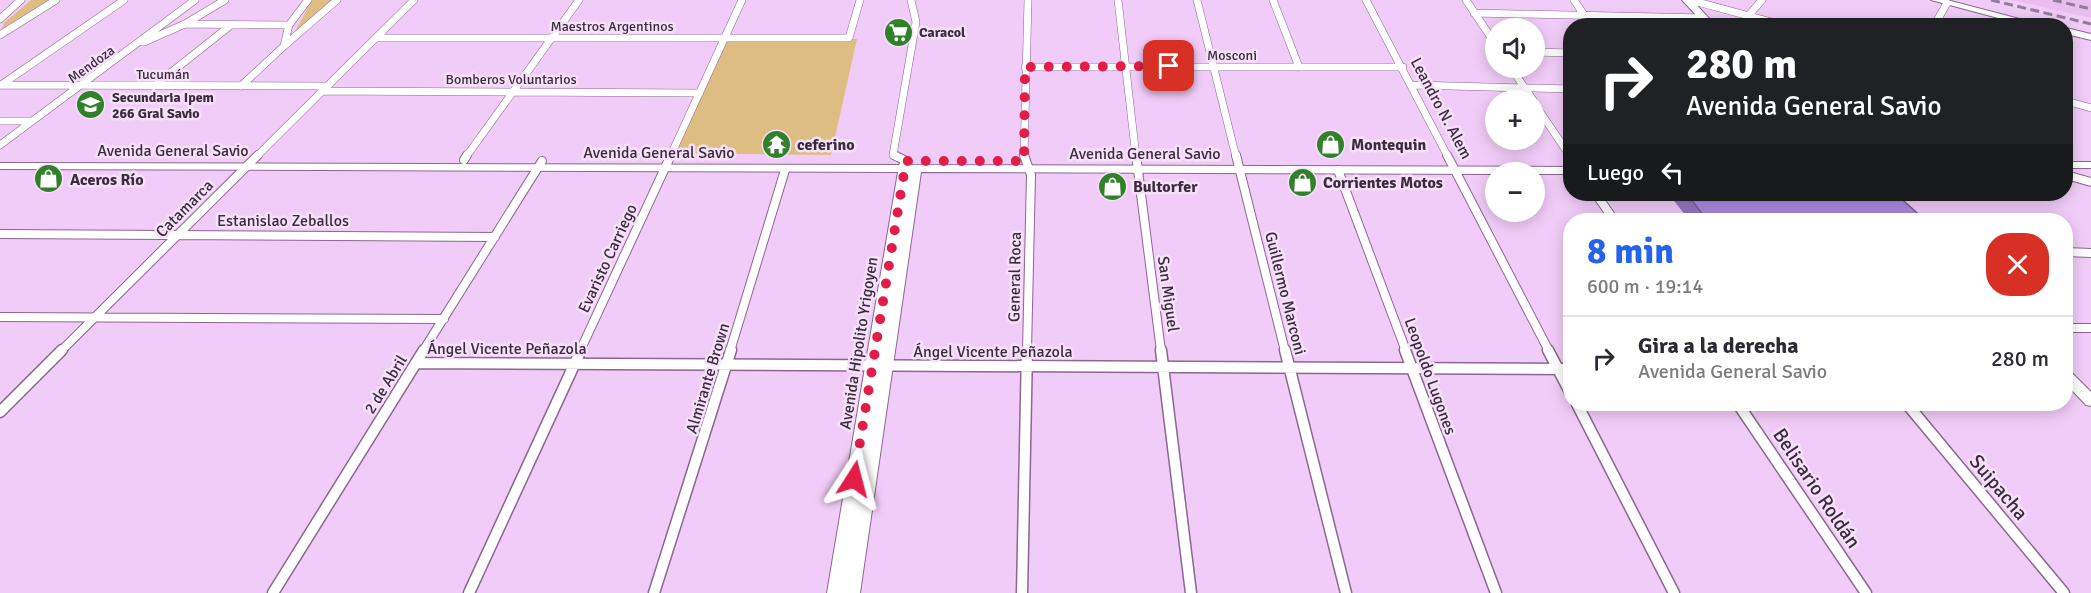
<!DOCTYPE html>
<html lang="es">
<head>
<meta charset="utf-8">
<style>
	body { margin:0; font-family:Signika,sans-serif; background:#f2f2f3; color:#2b2b33; height:100vh; display:flex; flex-direction:column; font-size:22px; white-space:nowrap }
	* { box-sizing:border-box; margin:0 }
	p { font-size:20px; color:#7c7c81 }
	.icon { flex:none; width:33px; height:33px; fill:none; stroke:currentColor; stroke-width:2; stroke-linecap:round; stroke-linejoin:round }
	.map { position:relative; flex:1; overflow:hidden }
	.details { position:absolute; left:1563px; top:213px; width:510px; height:198px; display:flex; flex-direction:column; background:#fff; border-radius:24px; box-shadow:0 3px 15px #0003 }
	.details>* { flex:none }
	.guide { position:absolute; left:1563px; top:18px; width:510px; height:183px; border-radius:24px; box-shadow:0 3px 15px #0003; background:#202124; color:#fff; overflow:hidden }
	.tools { position:absolute; left:1485px; top:18px; display:grid; gap:12px }
	.tools a { display:grid; place-items:center; width:60px; height:60px; border-radius:50%; background:#fff; box-shadow:0 3px 15px #0003; font-size:30px }
	.pin { position:absolute; display:grid; place-items:center; width:51px; height:51px; color:#fff; margin:-26px; border-radius:12px; box-shadow:0 3px 9px #0006 }
	.me { position:absolute; width:66px; margin:-33px; rotate:9deg; stroke-linejoin:round; filter:drop-shadow(0 0 4px #0008) }
	.turn { display:flex; align-items:center; gap:21px; height:126px; padding:0 24px; font-size:27px }
	.turn .icon { width:78px; height:78px; stroke-width:2.5 }
	.turn b { display:block; font-size:42px; line-height:51px }
	.then { display:flex; align-items:center; height:57px; padding:0 24px; background:#0003; gap:12px; font-size:22px }
	.round { display:grid; place-items:center; flex:none; width:63px; height:63px; border-radius:24px; background:#f2f2f3 }
	.summary { display:flex; align-items:center; justify-content:space-between; height:102px; padding:0 24px }
	h1 { font-size:36px; font-weight:700; line-height:45px; color:#2563eb }
	ul { padding:0; list-style:none }
	li { display:flex; align-items:center; gap:18px; height:84px; padding:0 24px; border-top:2px solid #e1e1e2 }
	li div { flex:1 }
	li b { display:block; font-size:22px }
	li em { font-style:normal }
	.map>svg:first-child { display:block }
</style>
</head>
<body>
<div class="map">
<svg width="2091" height="593" viewBox="0 0 2091 593">
	<rect width="100%" height="100%" fill="#f2ccf8"/>
	<!-- built -->
	<path fill="#e9beef" d="M 2012,0 L 2091,0 L 2091,18 Z"/>
	<!-- green -->
	<path fill="#debd82" d="M 31,0 L 52,0 L 0,33 L 4,23 Z
		M 312,0 L 334,0 L 293,35 Z
		M 725,38 L 857,39 L 831,155 L 672,153 Z"/>
	<g fill="none" stroke-linecap="round" stroke-linejoin="round">
		<defs>
			<path id="minor-far2" d="M 1118,0 L 1136,157
				M 1197,0 L 1236,157
				M 1273,0 L 1299,67
				M 1366,0 L 1448,157
				M 1466,0 L 1496,45
				M 1574,0 L 1584,15
				M 1690,0 L 1786,26
				M 1474,13 L 1704,18
				M 1749,15 L 1762,0
				M 0,19 L 21,0
				M 185,24 L 289,25
				M 1934,26 L 1947,3
				M 0,35 L 56,0
				M 376,38 L 849,38 L 860,0
				M 144,42 L 185,24 L 225,0
				M 284,46 L 337,0
				M 1534,52 L 1570,53
				M 1025,67 L 1403,67
				M 1511,68 L 1533,100
				M 0,85 L 326,86
				M 1,85 L 124,0
				M 1412,85 L 1570,89
				M 154,86 L 231,25
				M 241,86 L 284,46 L 289,25 L 308,0
				M 321,91 L 700,93
				M 2066,101 L 2091,108
				M 1534,103 L 1570,156
				M 0,121 L 32,121
				M 0,145 L 195,0
				M 256,157 L 414,0
				M 466,157 L 579,0
				M 670,157 L 742,0
				M 897,157 L 893,155 L 916,22 L 911,0
				M 1024,157 L 1028,0"/>
			<path id="minor-far1" d="M 894,155 L 906,161
				M 1024,155 L 1031,175 L 1027,351
				M 1136,155 L 1161,351
				M 1236,155 L 1285,351
				M 1447,155 L 1549,351
				M 464,160 L 467,155
				M 1338,170 L 1406,351
				M 1596,194 L 1614,220
				M 0,234 L 495,237
				M 2066,252 L 2091,253
				M 0,317 L 444,319
				M 2066,328 L 2091,328
				M 61,351 L 258,155
				M 423,351 L 542,161
				M 580,351 L 671,155
				M 730,351 L 785,170"/>
			<path id="minor" d="M 1161,350 L 1191,593
				M 1285,350 L 1346,593
				M 1405,350 L 1496,593
				M 1548,350 L 1570,392
				M 416,363 L 1570,369
				M 1577,404 L 1674,593
				M 1738,404 L 1866,593
				M 1907,404 L 2064,593
				M 0,412 L 62,350
				M 273,593 L 424,350
				M 469,593 L 581,350
				M 654,593 L 731,350
				M 1022,593 L 1027,350"/>
			<path id="secondary" d="M 1682,0 L 1692,0 L 1716,26 L 1706,26 Z
				M 1931,0 L 1947,0 L 2046,26 L 2028,26 Z
				M 2066,28 L 2091,34 L 2091,40 L 2066,34 Z
				M 906,158 L 912,161 L 911,165 L 1570,167 L 1570,174 L 1534,174 L 1534,172 L 1496,172 L 1496,174 L 921,172 L 860,593 L 827,593 L 898,172 L 0,169 L 0,163 L 899,165 L 902,159 Z
				M 2066,162 L 2091,162 L 2091,168 L 2066,168 Z
				M 2066,171 L 2091,178 L 2091,186 L 2066,179 Z
				M 2066,371 L 2071,372 L 2091,392 L 2091,406 L 2086,405 L 2066,384 Z"/>
		</defs>
		<!-- minor-far2 casing -->
		<use href="#minor-far2" stroke="#8a688f" stroke-width="8"/>
		<!-- minor-far1 casing -->
		<use href="#minor-far1" stroke="#8a688f" stroke-width="10"/>
		<!-- minor casing -->
		<use href="#minor" stroke="#8a688f" stroke-width="13"/>
		<!-- secondary casing -->
		<use href="#secondary" stroke="#8a688f" stroke-width="2"/>
		<!-- minor-far2 -->
		<use href="#minor-far2" stroke="#fff" stroke-width="7"/>
		<!-- minor-far1 -->
		<use href="#minor-far1" stroke="#fff" stroke-width="8"/>
		<!-- minor -->
		<use href="#minor" stroke="#fff" stroke-width="10"/>
		<!-- secondary -->
		<use href="#secondary" fill="#fff" fill-rule="evenodd"/>
		<!-- rail -->
		<path stroke="#967c9b" stroke-width="3" stroke-dasharray="9 4.5" stroke-linecap="butt" d="M 1991,0 L 2091,24
			M 2053,0 L 2091,9"/>
	</g>
	<!-- wall -->
	<path fill="#9677c2" d="M 1672,194 L 1896,194 L 1925,220 L 1689,220 L 1671,197 Z"/>
	<!-- building -->
	<path fill="#ae8ae2" stroke="#7a619e" stroke-width="1.5" d="M 1687,194 L 1896,194 L 1925,220 L 1707,220 Z"/>
	<g fill="none" stroke-linecap="round" stroke-linejoin="round">
		<!-- route -->
		<path stroke="#e11d48" stroke-width="10" stroke-dasharray="0 18" d="M 854,479 L 906,161 L 1024,161 L 1025,67 L 1169,66"/>
	</g>
	<!-- icons -->
	<defs>
		<symbol id="supermarket-disc" viewBox="-11 -11 22 22"><circle r="9.5" fill="#31802a" stroke="#f7e0fa"/><path d="M-6-5.5h2.5l.6 2H6L4.5 2H-2.5L-4.4-4H-6ZM-1.5 3.2a1.3 1.3 0 1 0 .1 0ZM3 3.2a1.3 1.3 0 1 0 .1 0Z" fill="#fff"/></symbol>
		<symbol id="school-disc" viewBox="-11 -11 22 22"><circle r="9.5" fill="#31802a" stroke="#f7e0fa"/><path d="M0-5L7-2L0 1L-7-2ZM-4 1L0 2.5L4 1V4Q0 6-4 4Z" fill="#fff"/></symbol>
		<symbol id="temple-disc" viewBox="-11 -11 22 22"><circle r="9.5" fill="#31802a" stroke="#f7e0fa"/><path d="M0-6L5-2H3V0L6.5 2.5H4V6H1.5V3h-3V6H-4V2.5H-6.5L-3 0V-2H-5Z" fill="#fff"/></symbol>
		<symbol id="shop-disc" viewBox="-11 -11 22 22"><circle r="9.5" fill="#31802a" stroke="#f7e0fa"/><path d="M-5-2.5h2.3a2.7 3.5 0 0 1 5.4 0H5L5.5 6h-11ZM-1.5-2.5h3a1.5 2.3 0 0 0-3 0Z" fill="#fff"/></symbol>
	</defs>
	<g fill-rule="evenodd">
		<use href="#supermarket-disc" x="882" y="16" width="33" height="33"/>
		<use href="#school-disc" x="74" y="88" width="33" height="33"/>
		<use href="#temple-disc" x="760" y="128" width="33" height="33"/>
		<use href="#shop-disc" x="1314" y="128" width="33" height="33"/>
		<use href="#shop-disc" x="32" y="162" width="33" height="33"/>
		<use href="#shop-disc" x="1286" y="166" width="33" height="33"/>
		<use href="#shop-disc" x="1096" y="170" width="33" height="33"/>
	</g>
	<g text-anchor="middle" stroke-width="5" stroke-linejoin="round" paint-order="stroke">
		<!-- far-street labels -->
		<g font-size="14" fill="#3a2c3d" stroke="#f7e0fa">
			<text x="612" y="31">Maestros Argentinos</text>
			<text x="1232" y="60">Mosconi</text>
			<text transform="translate(91 64) rotate(-36)" y="5">Mendoza</text>
			<text x="163" y="79">Tucumán</text>
			<text x="511" y="84">Bomberos Voluntarios</text>
		</g>
		<!-- far-poi labels -->
		<g font-size="14" font-weight="bold" fill="#3a2c3d" stroke="#f7e0fa" text-anchor="start">
			<text x="919" y="37">Caracol</text>
			<text x="112" y="102">Secundaria Ipem<tspan x="112" dy="16">266 Gral Savio</tspan></text>
		</g>
		<!-- street labels -->
		<g font-size="16" fill="#3a2c3d" stroke="#f7e0fa">
			<text transform="translate(1442 108) rotate(62)" y="6">Leandro N. Alem</text>
			<text x="173" y="156">Avenida General Savio</text>
			<text x="659" y="158">Avenida General Savio</text>
			<text x="1145" y="159">Avenida General Savio</text>
			<text transform="translate(184 208) rotate(-45)" y="6">Catamarca</text>
			<text x="283" y="226">Estanislao Zeballos</text>
			<text transform="translate(607 258) rotate(-65)" y="6">Evaristo Carriego</text>
			<text transform="translate(1014 277) rotate(-89)" y="6">General Roca</text>
			<text transform="translate(1286 293) rotate(76)" y="6">Guillermo Marconi</text>
			<text transform="translate(1169 294) rotate(82)" y="6">San Miguel</text>
			<text transform="translate(858 343) rotate(-81)" y="6">Avenida Hipolito Yrigoyen</text>
			<text x="507" y="354">Ángel Vicente Peñazola</text>
			<text x="993" y="357">Ángel Vicente Peñazola</text>
			<text transform="translate(1431 376) rotate(70)" y="6">Leopoldo Lugones</text>
			<text transform="translate(707 378) rotate(-73)" y="6">Almirante Brown</text>
			<text transform="translate(385 384) rotate(-58)" y="6">2 de Abril</text>
		</g>
		<!-- poi labels -->
		<g font-size="16" font-weight="bold" fill="#3a2c3d" stroke="#f7e0fa" text-anchor="start">
			<text x="797" y="150">ceferino</text>
			<text x="1351" y="150">Montequin</text>
			<text x="70" y="185">Aceros Río</text>
			<text x="1323" y="188">Corrientes Motos</text>
			<text x="1133" y="192">Bultorfer</text>
		</g>
		<!-- near-street labels -->
		<g font-size="20" fill="#3a2c3d" stroke="#f7e0fa">
			<text transform="translate(1999 487) rotate(50)" y="7">Suipacha</text>
			<text transform="translate(1817 488) rotate(56)" y="7">Belisario Roldán</text>
		</g>
	</g>
</svg>
<div class="tools">
<a><svg class="icon" aria-label="sound" viewBox="0 0 24 24"><path d="M4 9h4l5-4v14l-5-4H4zM17 9q2 3 0 6"/></svg></a>
<a>+</a>
<a>−</a>
</div>
<div class="pin" style="left:1169px;top:66px;background:#d93025"><svg class="icon" aria-label="arrive" viewBox="0 0 24 24"><path d="M6 21V4h12l-3 4 3 4H6"/></svg></div>
<svg class="me" style="left:854px;top:479px" viewBox="-20 -20 40 40"><path d="M0-17L14 15 0 8-14 15z" fill="#e11d48" stroke="#fff" stroke-width="4"/></svg>
<div class="guide">
<div class="turn"><svg class="icon" aria-label="right" viewBox="0 0 24 24"><path d="M7 20v-9h11M14 6l5 5-5 5"/></svg><div><b>280 m</b>Avenida General Savio</div></div>
<div class="then">Luego<svg class="icon" aria-label="left" viewBox="0 0 24 24"><path d="M17 20v-9H6M10 6l-5 5 5 5"/></svg></div>
</div>
<section class="details">
<div class="summary"><div><h1>8 min</h1><p>600 m · 19:14</p></div><a class="round" style="background:#d93025;color:#fff"><svg class="icon" aria-label="close" viewBox="0 0 24 24"><path d="M6 6l12 12M18 6L6 18"/></svg></a></div>
<ul>
<li><svg class="icon" aria-label="right" viewBox="0 0 24 24"><path d="M7 20v-9h11M14 6l5 5-5 5"/></svg><div><b>Gira a la derecha</b><p>Avenida General Savio</p></div><em>280 m</em></li>
</ul>
</section>
</div>
</body>
</html>
